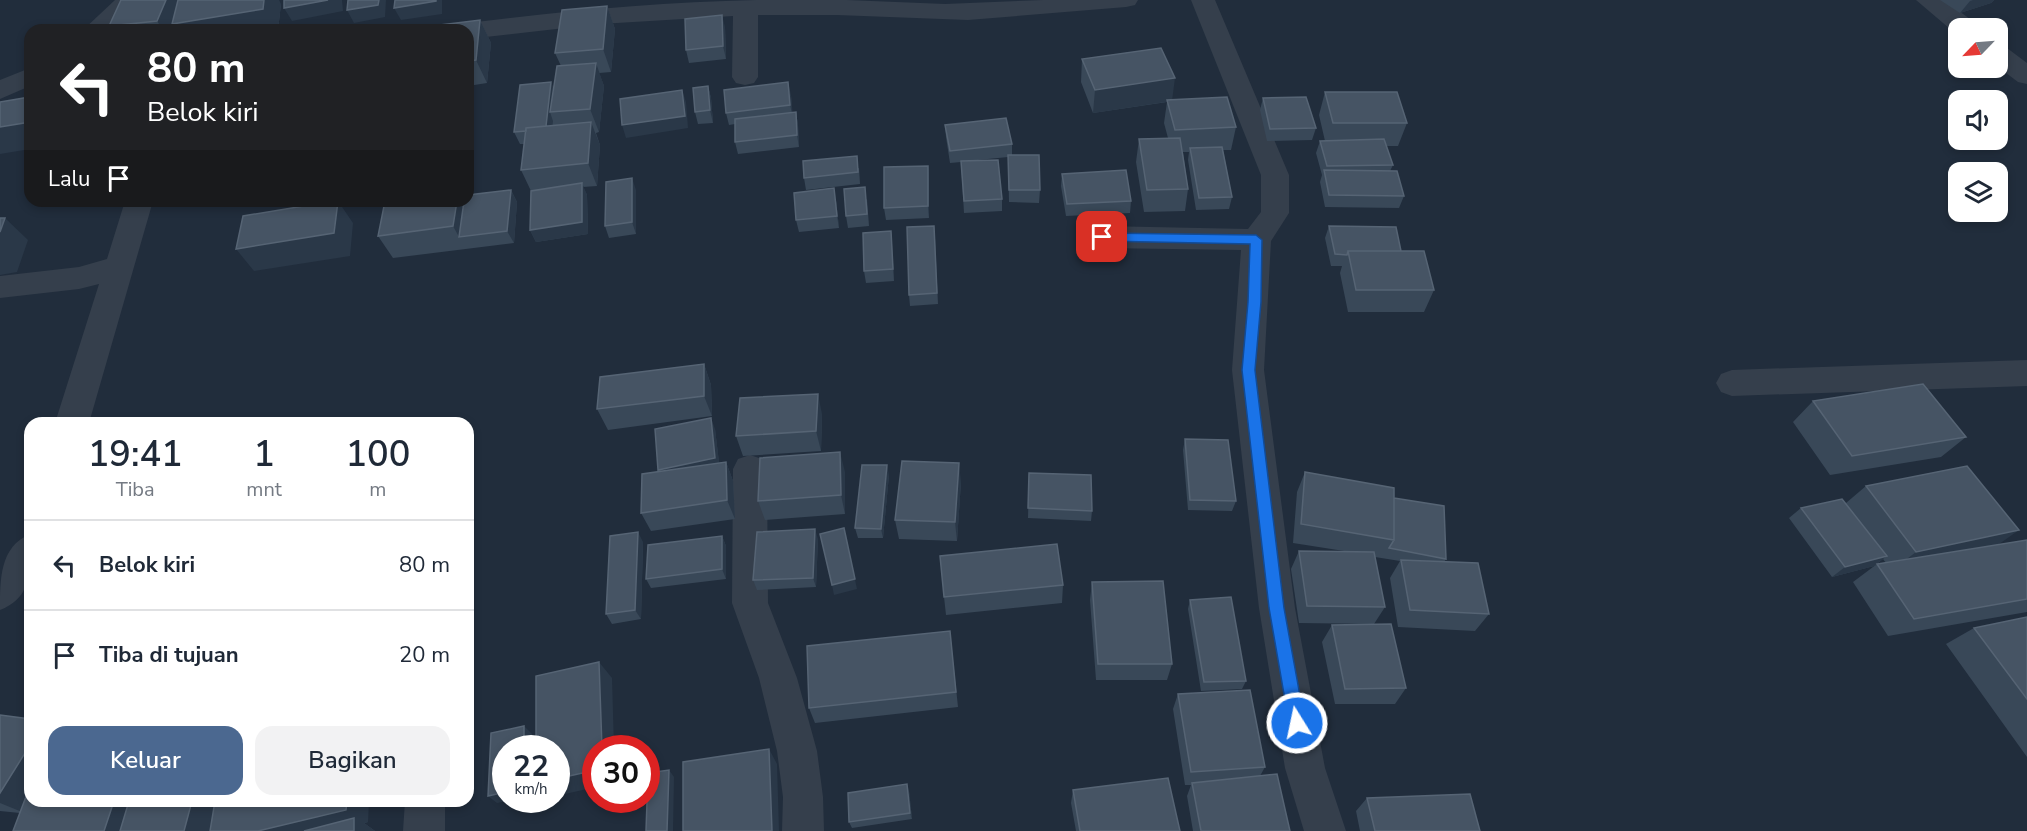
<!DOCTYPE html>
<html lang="id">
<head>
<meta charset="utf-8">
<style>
	body { margin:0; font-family:"Nunito Sans",sans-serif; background:#f2f2f3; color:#1f2937; height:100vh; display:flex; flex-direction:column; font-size:22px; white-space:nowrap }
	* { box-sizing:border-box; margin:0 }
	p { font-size:20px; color:#747a83 }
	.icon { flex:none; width:33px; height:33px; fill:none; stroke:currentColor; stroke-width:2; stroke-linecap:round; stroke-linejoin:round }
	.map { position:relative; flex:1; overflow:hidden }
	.panel { position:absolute; left:24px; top:417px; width:450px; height:390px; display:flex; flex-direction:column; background:#fff; border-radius:18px; box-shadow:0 3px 9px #0003 }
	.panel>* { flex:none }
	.guide { position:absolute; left:24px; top:24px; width:450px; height:183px; border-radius:18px; box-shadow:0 3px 9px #0003; background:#202124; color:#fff; overflow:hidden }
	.needle { width:39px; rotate:245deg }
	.tools { position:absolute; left:1948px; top:18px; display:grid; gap:12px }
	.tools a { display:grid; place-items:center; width:60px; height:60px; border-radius:12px; background:#fff; box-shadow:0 3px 9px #0003; font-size:30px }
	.speed { position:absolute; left:492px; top:735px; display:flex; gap:12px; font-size:30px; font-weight:700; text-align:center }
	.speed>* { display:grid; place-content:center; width:78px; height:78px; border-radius:50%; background:#fff; box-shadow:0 3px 9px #0003; line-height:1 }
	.speed small { font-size:15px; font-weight:400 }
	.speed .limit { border:9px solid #d22; background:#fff; color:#111 }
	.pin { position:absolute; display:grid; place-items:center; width:51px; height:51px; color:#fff; margin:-26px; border-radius:12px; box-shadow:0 3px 9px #0006 }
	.me { position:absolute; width:66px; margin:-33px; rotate:350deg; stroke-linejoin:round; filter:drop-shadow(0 0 4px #0008) }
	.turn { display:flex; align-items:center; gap:21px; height:126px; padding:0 24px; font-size:27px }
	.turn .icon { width:78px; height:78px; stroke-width:2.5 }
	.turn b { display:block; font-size:42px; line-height:51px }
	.then { display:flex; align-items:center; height:57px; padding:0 24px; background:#0003; gap:12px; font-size:22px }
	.eta { display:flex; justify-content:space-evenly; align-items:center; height:102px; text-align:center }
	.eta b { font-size:36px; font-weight:600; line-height:42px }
	.primary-button { display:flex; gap:12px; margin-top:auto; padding:12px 24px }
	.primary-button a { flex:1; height:69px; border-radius:18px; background:#4b6890; color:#fff; font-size:24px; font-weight:600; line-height:69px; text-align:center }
	.primary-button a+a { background:#f2f2f3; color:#1f2937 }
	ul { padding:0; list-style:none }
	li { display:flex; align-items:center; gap:18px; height:90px; padding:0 24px; border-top:2px solid #e0e1e3 }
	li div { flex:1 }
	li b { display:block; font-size:22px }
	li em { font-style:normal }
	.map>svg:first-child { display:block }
</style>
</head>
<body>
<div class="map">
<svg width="2027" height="831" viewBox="0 0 2027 831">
	<rect width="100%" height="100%" fill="#212d3c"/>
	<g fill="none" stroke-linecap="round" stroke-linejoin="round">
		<!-- minor -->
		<path fill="#353f4c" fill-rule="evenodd" d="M 115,0 L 142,0 L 111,30 L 83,30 Z
			M 756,0 L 847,0 L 945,4 L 1043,0 L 1138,0 L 1135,5 L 1126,7 L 968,20 L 837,15 L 758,15 L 758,77 L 754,83 L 745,85 L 736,83 L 732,77 L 733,16 L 600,24 L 468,39 L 468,30 L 456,30 L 459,25 L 468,23 C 564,11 660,2 756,0 Z
			M 1191,0 L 1215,0 L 1289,175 L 1289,213 L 1271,241 L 1264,370 L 1295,608 L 1325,768 L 1346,831 L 1304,831 L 1285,768 L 1259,608 L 1232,370 L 1241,250 L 1102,248 L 1092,245 L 1087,237 L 1092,229 L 1102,226 L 1248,229 L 1261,212 L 1261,175 Z
			M 1916,0 L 1944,0 L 1974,22 L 1978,28 L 1959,28 L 1959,34 L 1956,34 Z
			M 1998,46 L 2007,48 L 2027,63 L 2027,84 L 2018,82 L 1998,67 Z
			M 30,68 L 30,86 L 0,99 L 0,80 Z
			M 125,201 L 153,201 L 89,423 L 55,423 L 99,284 L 79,289 L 0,298 L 0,276 L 79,267 L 107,259 Z
			M 2027,360 L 2027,386 L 1732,396 L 1721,392 L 1716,383 L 1721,374 L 1732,370 Z
			M 750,455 L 762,459 L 767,469 L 768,603 L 797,678 L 817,751 L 823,797 L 824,831 L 782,831 L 783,797 L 777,751 L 759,678 L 732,603 L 733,469 L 738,459 Z
			M 30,534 C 30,566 35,596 0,610 C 0,578 0,547 30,534 Z
			M 405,801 L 445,801 L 445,831 L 403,831 Z"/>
	</g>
	<!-- wall -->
	<path fill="#394858" d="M 1940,0 L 1994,0 L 1991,3 L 1960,13 Z
		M 281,4 L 278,30 L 112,30 L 109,26 Z
		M 607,6 L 615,29 L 611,72 L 599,73 L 604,86 L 599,132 L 596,133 L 600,145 L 597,186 L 583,187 L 587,195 L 588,234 L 536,242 L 530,230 L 531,191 L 521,170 L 524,144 L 520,144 L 514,132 L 551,82 L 553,88 L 561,66 L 555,53 Z
		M 480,20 L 491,43 L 487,83 L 468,86 L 468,30 Z
		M 725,27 L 726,59 L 689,63 L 686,50 Z
		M 1082,59 L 1172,100 L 1236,127 L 1231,150 L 1223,150 L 1232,197 L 1229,209 L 1196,210 L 1188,160 L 1189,152 L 1183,152 L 1188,189 L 1185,211 L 1144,212 L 1136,162 L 1139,139 L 1168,138 L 1164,123 L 1167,102 L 1093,113 L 1081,82 Z
		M 708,86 L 711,98 L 713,123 L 698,124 L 695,112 Z
		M 1325,92 L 1407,123 L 1398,146 L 1386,146 L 1393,165 L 1390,171 L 1404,196 L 1399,208 L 1325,207 L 1320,182 L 1322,175 L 1316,153 L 1320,141 L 1325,141 L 1319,115 Z
		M 791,95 L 792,113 L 796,112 L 798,125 L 799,147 L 738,154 L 735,142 L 735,124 L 729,125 L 726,113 Z
		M 1263,98 L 1316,128 L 1312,140 L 1267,141 L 1260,110 Z
		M 945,125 L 1012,144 L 1012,155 L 1040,190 L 1039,203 L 1009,202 L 1008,157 L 978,160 L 1002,199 L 1002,211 L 964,213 L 961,162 L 950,163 L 946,137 Z
		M 928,166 L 929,218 L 886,220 L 884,208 Z
		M 859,168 L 860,184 L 806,190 L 804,178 Z
		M 1062,174 L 1131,201 L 1130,213 L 1066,216 L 1061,186 Z
		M 511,190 L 517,202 L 514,243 L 393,258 L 378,236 L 468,201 Z
		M 636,190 L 636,234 L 609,238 L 605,226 Z
		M 867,199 L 869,226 L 848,228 L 846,216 Z
		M 836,200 L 839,228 L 799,232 L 796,220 Z
		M 1329,226 L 1401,251 L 1434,290 L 1424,312 L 1348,312 L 1340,273 L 1342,266 L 1331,266 L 1325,238 Z
		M 891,231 L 892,243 L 894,281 L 866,283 L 864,271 Z
		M 935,238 L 938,304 L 910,306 L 909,295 Z
		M 704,364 L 711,385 L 712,416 L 608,430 L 597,409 Z
		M 1813,401 L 1966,437 L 1941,457 L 1830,475 L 1793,422 Z
		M 822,414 L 821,451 L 743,456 L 736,436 Z
		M 715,429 L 719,463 L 726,462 L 733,481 L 735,519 L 651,531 L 641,513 L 659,471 Z
		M 1185,439 L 1236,501 L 1232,511 L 1188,510 L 1183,450 Z
		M 845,472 L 845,514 L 765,520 L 758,501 Z
		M 1305,472 L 1394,498 L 1446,559 L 1444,562 L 1489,614 L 1475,631 L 1398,627 L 1390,578 L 1400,561 L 1375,557 L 1385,607 L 1374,624 L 1299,623 L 1291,569 L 1299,551 L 1344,551 L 1293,543 L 1297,492 Z
		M 1029,473 L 1092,511 L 1091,521 L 1028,518 Z
		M 889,475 L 883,538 L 858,538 L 855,528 Z
		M 961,482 L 957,541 L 899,539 L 895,520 Z
		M 1866,486 L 1998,545 L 2027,540 L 2027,612 L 1888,636 L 1853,582 L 1877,564 L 1886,563 L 1883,559 L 1874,566 L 1832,577 L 1789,518 L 1801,508 L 1846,503 Z
		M 722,536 L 726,546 L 726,579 L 651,588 L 646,579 Z
		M 818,539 L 816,587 L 757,590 L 753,580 Z
		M 643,542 L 641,619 L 612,624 L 606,614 Z
		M 1092,582 L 1172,664 L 1167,680 L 1096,680 L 1090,600 Z
		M 1063,585 L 1062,603 L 946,615 L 944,597 Z
		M 1190,600 L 1246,681 L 1242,689 L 1201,691 L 1188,609 Z
		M 2027,617 L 2027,757 L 1946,644 L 1974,628 Z
		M 1332,625 L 1406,688 L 1395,704 L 1335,704 L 1322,642 Z
		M 950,631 L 958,707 L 815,723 L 809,708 Z
		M 1178,694 L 1265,767 L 1260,776 L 1290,831 L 1193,831 L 1187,796 L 1191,785 L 1185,785 L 1173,709 Z
		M 0,715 L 368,822 L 364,823 L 375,831 L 13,831 L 20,813 L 0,811 Z
		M 1073,790 L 1180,831 L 1076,831 L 1071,803 Z
		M 909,791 L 912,819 L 852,828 L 849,822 Z
		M 1367,798 L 1480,831 L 1360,831 L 1356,811 Z"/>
	<!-- shaded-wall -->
	<path fill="#2a3848" d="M 166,0 L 279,0 L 281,4 L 278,30 L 163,30 L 157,21 Z
		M 328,0 L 342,0 L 343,11 L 292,21 L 284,8 Z
		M 379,0 L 386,0 L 385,17 L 354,23 L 347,10 Z
		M 436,0 L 442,0 L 442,14 L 401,20 L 394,8 Z
		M 1973,0 L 1994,0 L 1991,3 L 1960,13 L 1970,1 Z
		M 607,6 L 615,29 L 611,72 L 603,49 Z
		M 722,15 L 725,27 L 726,59 L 723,46 Z
		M 480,20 L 491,43 L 487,83 L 476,60 Z
		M 596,63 L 604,86 L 599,132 L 590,109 Z
		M 1175,78 L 1172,101 L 1093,113 L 1095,90 Z
		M 551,82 L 556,94 L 550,112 L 553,121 L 551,141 L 546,129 Z
		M 788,82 L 791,95 L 793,117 L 790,105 Z
		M 708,86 L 711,98 L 713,123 L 710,110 Z
		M 682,90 L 686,102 L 688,128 L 626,138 L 622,125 Z
		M 796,112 L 798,125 L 799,147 L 797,135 Z
		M 30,122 L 30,149 L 0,154 L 0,127 Z
		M 591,122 L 600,145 L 597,186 L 588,163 Z
		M 928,166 L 929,178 L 929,218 L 928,206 Z
		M 632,178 L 636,190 L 636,234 L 632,222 Z
		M 582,183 L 587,195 L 588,234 L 536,242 L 530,230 Z
		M 834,188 L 836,200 L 839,228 L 837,216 Z
		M 511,190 L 517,202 L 514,243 L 507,231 Z
		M 338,201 L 353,223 L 350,256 L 254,271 L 236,249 Z
		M 457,201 L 467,201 L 459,237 L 453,226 Z
		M 5,218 L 28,240 L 17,272 L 0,275 L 0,232 Z
		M 704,364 L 711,385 L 712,416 L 704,396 Z
		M 818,394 L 822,414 L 821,451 L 816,431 Z
		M 711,418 L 715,429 L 720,469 L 663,480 L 658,470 Z
		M 840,452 L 845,472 L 845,514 L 841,495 Z
		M 726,462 L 733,481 L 735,519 L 727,500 Z
		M 959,463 L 961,482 L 957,541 L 955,522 Z
		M 887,465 L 889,475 L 883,538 L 881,529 Z
		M 844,528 L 857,589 L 834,595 L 832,585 Z
		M 815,529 L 818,539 L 816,587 L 813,578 Z
		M 2019,530 L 1992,549 L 1891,571 L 1916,552 Z
		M 638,532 L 643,542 L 641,619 L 635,610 Z
		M 722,536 L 726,546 L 726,579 L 722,569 Z
		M 1887,556 L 1874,566 L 1832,577 L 1845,567 Z
		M 599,662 L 612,678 L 614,748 L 602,748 Z
		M 524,726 L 532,734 L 532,748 L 524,748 Z
		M 30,745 L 30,801 L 27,814 L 0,803 L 0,793 Z
		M 769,749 L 777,764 L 779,831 L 772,831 Z
		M 596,770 L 596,787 L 556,796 L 556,779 Z
		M 669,770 L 674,777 L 673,831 L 667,831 Z
		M 907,784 L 909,791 L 912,819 L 910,813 Z
		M 506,792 L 506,800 L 512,800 L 497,803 L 488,796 Z
		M 114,801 L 147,801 L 137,831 L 104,831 Z
		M 192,801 L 221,801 L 213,831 L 184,831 Z
		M 347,801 L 369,801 L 368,822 L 364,823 L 375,831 L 258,831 Z"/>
	<!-- building -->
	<path fill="#465464" stroke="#566474" stroke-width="1.5" d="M 121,0 L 166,0 L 157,21 L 109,26 Z
		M 178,0 L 264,0 L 263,9 L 172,24 Z
		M 284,0 L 328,0 L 284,8 Z
		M 348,0 L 379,0 L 378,5 L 347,10 Z
		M 395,0 L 436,0 L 436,1 L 394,8 Z
		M 607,6 L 603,49 L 555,53 L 562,10 Z
		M 722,15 L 723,46 L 686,50 L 685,19 Z
		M 480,20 L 476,60 L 468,61 L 468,30 L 431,30 L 432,26 Z
		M 1161,48 L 1175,78 L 1095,90 L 1082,59 Z
		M 596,63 L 590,109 L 550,112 L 557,66 Z
		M 551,82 L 546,126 L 526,128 L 526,131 L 514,132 L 520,85 Z
		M 788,82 L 790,105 L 726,113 L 724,90 Z
		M 708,86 L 710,110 L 695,112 L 693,88 Z
		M 682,90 L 685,116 L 622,125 L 620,99 Z
		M 1325,92 L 1397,92 L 1407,123 L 1333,123 Z
		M 30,97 L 30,122 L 0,127 L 0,102 Z
		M 1227,97 L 1236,127 L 1175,130 L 1167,100 Z
		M 1306,97 L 1316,128 L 1270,129 L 1263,98 Z
		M 796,112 L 797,135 L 735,142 L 735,119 Z
		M 1006,118 L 1012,144 L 950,151 L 945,125 Z
		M 591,122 L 588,163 L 521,170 L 526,128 Z
		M 1180,138 L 1188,189 L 1147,190 L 1139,139 Z
		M 1384,139 L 1393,165 L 1327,166 L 1320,141 Z
		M 1222,147 L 1232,197 L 1199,198 L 1190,148 Z
		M 1008,155 L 1039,155 L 1040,190 L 1009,190 Z
		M 857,156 L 858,172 L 804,178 L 803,161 Z
		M 998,160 L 1002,199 L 964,201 L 961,161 Z
		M 928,166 L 928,206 L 884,208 L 884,167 Z
		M 1126,170 L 1131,201 L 1067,204 L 1062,174 Z
		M 1324,170 L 1397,171 L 1404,196 L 1329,195 Z
		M 632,178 L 632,222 L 605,226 L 606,182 Z
		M 582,183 L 582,222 L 530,230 L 531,191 Z
		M 865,187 L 867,214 L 846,216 L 844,189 Z
		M 834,188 L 837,216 L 796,220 L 794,193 Z
		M 511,190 L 507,231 L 459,237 L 464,201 L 468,201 L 468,195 Z
		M 334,201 L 338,201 L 334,233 L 236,249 L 243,216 Z
		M 385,201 L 457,201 L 453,226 L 378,236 Z
		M 0,218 L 5,218 L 0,232 Z
		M 934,226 L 937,293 L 909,295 L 907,227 Z
		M 1329,226 L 1396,227 L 1401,251 L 1348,251 L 1347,255 L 1335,254 Z
		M 891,231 L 893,269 L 864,271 L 863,233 Z
		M 1348,251 L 1424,251 L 1434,290 L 1356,290 Z
		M 704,364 L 704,396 L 597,409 L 600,377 Z
		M 1923,384 L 1966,437 L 1852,456 L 1813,401 Z
		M 818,394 L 816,431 L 736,436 L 740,398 Z
		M 711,418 L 715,458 L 658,470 L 655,429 Z
		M 1185,439 L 1228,440 L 1236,501 L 1190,500 Z
		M 840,452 L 841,495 L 758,501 L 760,458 Z
		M 902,461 L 959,463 L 955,522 L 895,520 Z
		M 726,462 L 727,500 L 641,513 L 642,474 Z
		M 862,465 L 887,465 L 881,529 L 855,528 Z
		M 1967,466 L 2019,530 L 1916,552 L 1866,486 Z
		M 1305,472 L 1394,488 L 1394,540 L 1301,524 Z
		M 1029,473 L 1091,475 L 1092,511 L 1028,508 Z
		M 1394,498 L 1444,506 L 1446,559 L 1389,548 L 1394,540 Z
		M 1842,499 L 1887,556 L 1845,567 L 1801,508 Z
		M 844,528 L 855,579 L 832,585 L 820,534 Z
		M 815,529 L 813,578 L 753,580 L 757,532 Z
		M 638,532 L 635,610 L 606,614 L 610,536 Z
		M 722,536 L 722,569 L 646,579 L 648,545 Z
		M 2027,540 L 2027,599 L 1914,619 L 1877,564 Z
		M 1057,544 L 1063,585 L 944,597 L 940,556 Z
		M 1299,551 L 1374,552 L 1385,607 L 1307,606 Z
		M 1401,560 L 1478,563 L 1489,614 L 1410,610 Z
		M 1163,581 L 1172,664 L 1098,664 L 1092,582 Z
		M 1231,597 L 1246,681 L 1204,682 L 1190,600 Z
		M 2027,617 L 2027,699 L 1974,628 Z
		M 1391,624 L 1406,688 L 1345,689 L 1332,625 Z
		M 950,631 L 956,692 L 809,708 L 807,646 Z
		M 599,662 L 602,748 L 596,748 L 596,770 L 556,779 L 556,748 L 536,748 L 536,676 Z
		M 1250,690 L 1265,767 L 1191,772 L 1178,694 Z
		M 0,715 L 30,719 L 30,745 L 0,793 Z
		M 524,726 L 524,748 L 506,748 L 506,792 L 488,796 L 491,733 Z
		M 769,749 L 772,831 L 683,831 L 683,762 Z
		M 669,770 L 667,831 L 646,831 L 648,773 Z
		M 1277,774 L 1290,831 L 1201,831 L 1192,783 Z
		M 1168,778 L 1180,831 L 1080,831 L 1073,790 Z
		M 907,784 L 910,813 L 849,822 L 848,793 Z
		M 30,786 L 30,801 L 114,801 L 104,831 L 13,831 Z
		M 1470,794 L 1480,831 L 1375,831 L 1367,798 Z
		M 129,801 L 192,801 L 184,831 L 120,831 Z
		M 215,801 L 347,801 L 346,810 L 258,831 L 210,831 Z
		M 354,818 L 354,831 L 304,831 Z"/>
	<!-- route -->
	<path fill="#1a73e8" stroke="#114b97" stroke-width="1.5" d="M 1102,233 L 1256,235 L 1262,240 L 1261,302 L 1255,370 L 1284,608 L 1305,723 L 1302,728 L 1297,730 L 1291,728 L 1289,723 L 1269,608 L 1242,370 L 1248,302 L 1250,244 L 1102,241 L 1096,237 Z"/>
</svg>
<div class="tools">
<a><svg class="needle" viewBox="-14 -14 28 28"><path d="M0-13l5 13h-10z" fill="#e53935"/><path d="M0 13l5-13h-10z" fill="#747a83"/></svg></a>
<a><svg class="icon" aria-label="sound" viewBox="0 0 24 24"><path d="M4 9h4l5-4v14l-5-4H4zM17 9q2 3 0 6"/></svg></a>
<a><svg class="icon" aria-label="layers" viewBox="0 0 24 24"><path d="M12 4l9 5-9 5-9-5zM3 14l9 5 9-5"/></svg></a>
</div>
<div class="speed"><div>22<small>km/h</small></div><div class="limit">30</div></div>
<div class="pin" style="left:1102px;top:237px;background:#d93025"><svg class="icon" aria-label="arrive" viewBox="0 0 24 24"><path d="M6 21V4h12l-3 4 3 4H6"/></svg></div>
<svg class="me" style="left:1297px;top:723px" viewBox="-20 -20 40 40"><circle r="17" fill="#1a73e8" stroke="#fff" stroke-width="3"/><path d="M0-11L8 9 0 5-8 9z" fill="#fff"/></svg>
<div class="guide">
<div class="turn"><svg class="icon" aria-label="left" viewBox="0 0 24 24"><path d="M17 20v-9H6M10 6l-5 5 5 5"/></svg><div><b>80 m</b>Belok kiri</div></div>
<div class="then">Lalu<svg class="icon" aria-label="arrive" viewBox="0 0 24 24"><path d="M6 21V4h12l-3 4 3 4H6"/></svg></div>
</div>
<section class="panel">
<div class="eta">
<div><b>19:41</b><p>Tiba</p></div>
<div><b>1</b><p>mnt</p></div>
<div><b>100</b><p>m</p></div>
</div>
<ul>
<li><svg class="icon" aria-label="left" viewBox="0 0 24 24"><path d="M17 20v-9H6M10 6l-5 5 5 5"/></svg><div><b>Belok kiri</b></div><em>80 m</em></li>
<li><svg class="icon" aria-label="arrive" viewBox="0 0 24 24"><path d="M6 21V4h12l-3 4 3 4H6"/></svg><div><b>Tiba di tujuan</b></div><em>20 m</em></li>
</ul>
<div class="primary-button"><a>Keluar</a><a>Bagikan</a></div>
</section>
</div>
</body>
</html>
